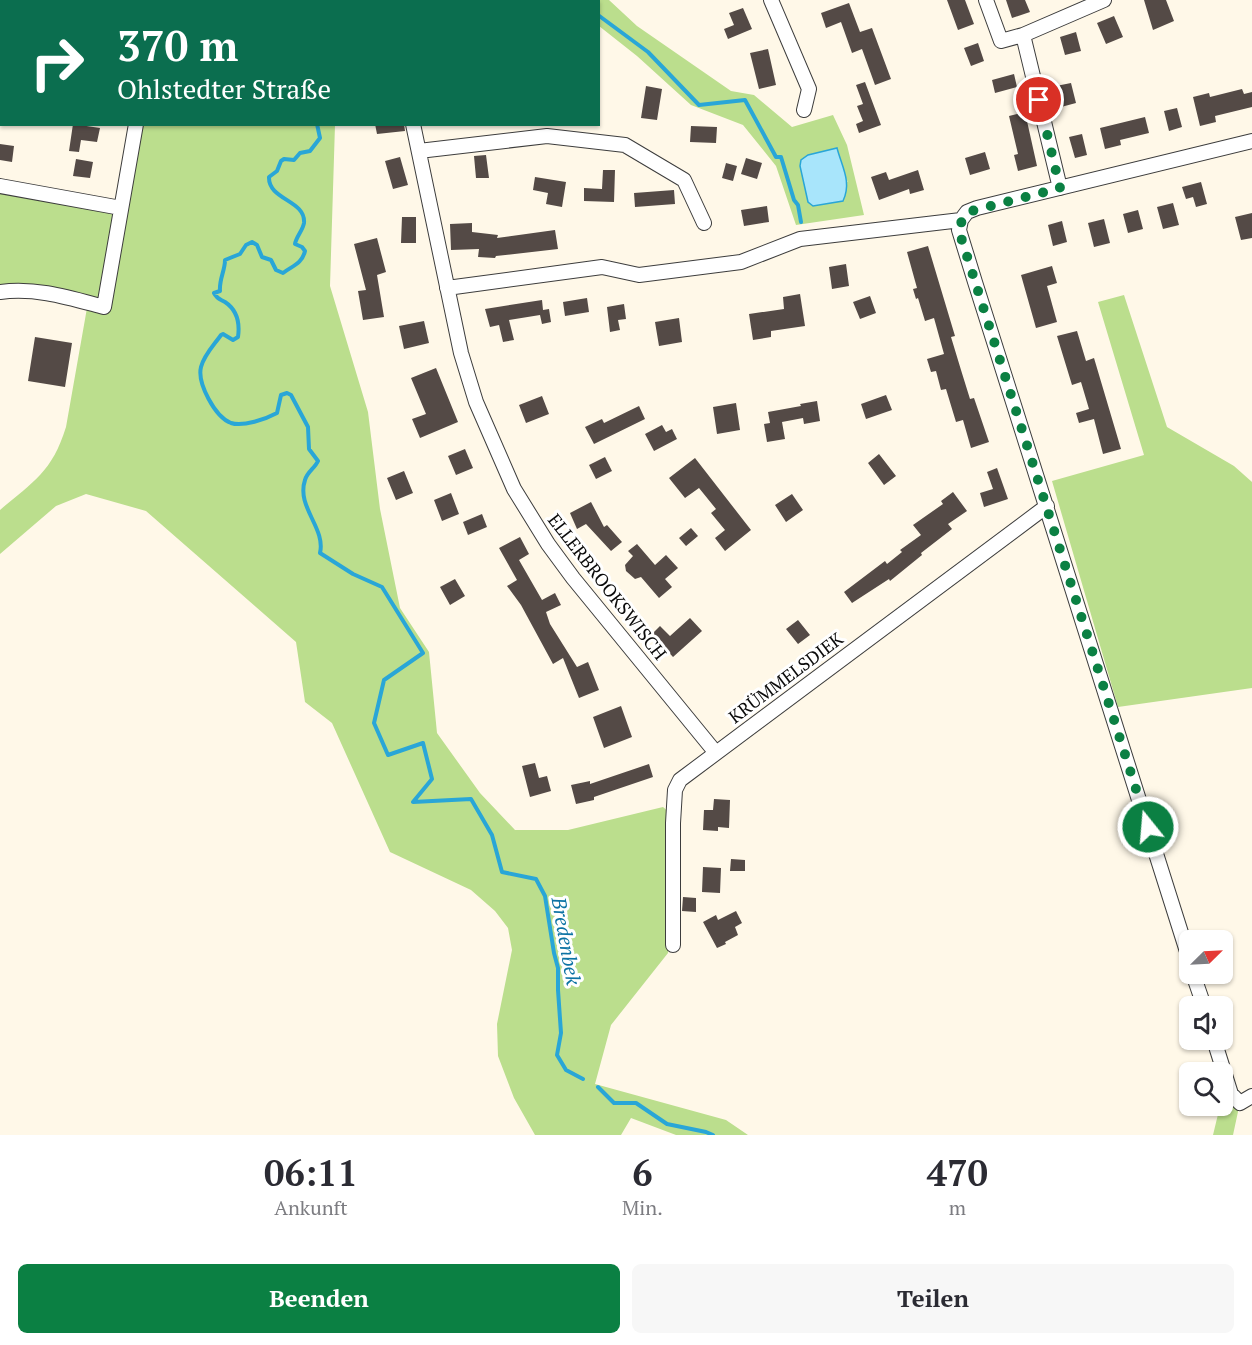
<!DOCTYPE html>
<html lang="de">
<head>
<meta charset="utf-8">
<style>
	body { margin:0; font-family:"PT Serif",serif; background:#f7f7f7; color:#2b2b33; height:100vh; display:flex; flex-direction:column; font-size:22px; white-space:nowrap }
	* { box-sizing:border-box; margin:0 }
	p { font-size:20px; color:#7c7c81 }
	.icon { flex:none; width:33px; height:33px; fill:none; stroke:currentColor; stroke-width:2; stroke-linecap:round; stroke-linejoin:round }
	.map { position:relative; height:1135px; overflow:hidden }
	.sheet { display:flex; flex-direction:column; background:#fff; flex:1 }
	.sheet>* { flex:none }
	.top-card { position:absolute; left:0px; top:0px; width:600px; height:126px; box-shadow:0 2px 4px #0004; background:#0b6e4f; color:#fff; overflow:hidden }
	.needle { width:39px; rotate:66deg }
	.tools { position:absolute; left:1179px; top:930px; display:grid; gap:12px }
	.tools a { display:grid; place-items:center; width:54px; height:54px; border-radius:9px; background:#fff; box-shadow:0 2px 4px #0004; font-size:30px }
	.pin { position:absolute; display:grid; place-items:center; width:51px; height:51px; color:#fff; margin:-26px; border:3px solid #fff; border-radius:50%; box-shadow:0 2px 6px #0007 }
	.me { position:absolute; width:66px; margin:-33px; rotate:343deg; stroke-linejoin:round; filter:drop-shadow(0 0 4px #0008) }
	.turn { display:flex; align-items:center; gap:21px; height:126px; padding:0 18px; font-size:27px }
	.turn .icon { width:78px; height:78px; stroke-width:2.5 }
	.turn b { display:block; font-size:42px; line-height:51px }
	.eta { display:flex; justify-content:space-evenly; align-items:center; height:102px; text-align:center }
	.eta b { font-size:36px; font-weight:700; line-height:42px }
	.primary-button { display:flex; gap:12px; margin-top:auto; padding:12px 18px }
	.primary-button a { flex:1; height:69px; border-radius:9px; background:#0b8043; color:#fff; font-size:24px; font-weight:700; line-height:69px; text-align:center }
	.primary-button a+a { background:#f7f7f7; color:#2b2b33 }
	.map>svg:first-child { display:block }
</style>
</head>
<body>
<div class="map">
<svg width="1252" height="1135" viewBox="0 0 1252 1135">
	<rect width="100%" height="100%" fill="#fff8e8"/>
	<!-- forest -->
	<path fill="#bbde8d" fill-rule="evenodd" d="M 263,0 L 609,0 L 637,26 L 731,91 L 754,95 L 792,127 L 833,115 L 847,145 L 864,215 L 796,225 L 776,166 L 743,125 L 691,105 L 637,56 L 599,26 L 598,2 ZM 836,148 L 843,173 L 848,182 L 808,155 Z
		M 136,125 L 335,125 L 330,286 L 368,412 L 380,509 L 400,608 L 429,652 L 437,733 L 480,793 L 515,830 L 568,830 L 663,807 L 670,813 L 668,953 L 611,1025 L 595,1084 L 726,1120 L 748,1135 L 676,1135 L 631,1118 L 621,1135 L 535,1135 L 514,1098 L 498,1056 L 497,1024 L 512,950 L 508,928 L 495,911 L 471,890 L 390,852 L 332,723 L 305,702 L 296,642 L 146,511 L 86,494 L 56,506 L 0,554 L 0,510 C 34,481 52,472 66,427 L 87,308 C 60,299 29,293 0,297 L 0,187 L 121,208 Z
		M 1124,295 L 1167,427 L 1234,466 L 1252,482 L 1252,688 L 1118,707 L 1052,481 L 1144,455 L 1098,302 Z
		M 1223,1104 L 1239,1107 L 1233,1135 L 1213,1135 L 1220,1106 Z"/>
	<!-- water -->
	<path fill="#a8e5fb" stroke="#29a6d7" stroke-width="1.5" d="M 837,148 C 842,167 852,182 843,201 L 813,206 L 808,202 L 800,166 L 801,160 L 808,155 Z"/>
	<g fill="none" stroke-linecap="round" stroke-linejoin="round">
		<!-- stream -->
		<path stroke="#29a6d7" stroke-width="4" d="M 285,0 L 304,2
			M 489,0 L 511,2
			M 324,2 L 326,0
			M 598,15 L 648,52 L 699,105 L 745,100 L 776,157 L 781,157 L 794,200 L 798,205 L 801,222
			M 317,124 L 320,138 L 310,151 L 300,153 L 294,160 L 284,159 L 281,161 L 277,171 L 269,177 C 268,200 306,200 304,223 C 303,230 296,237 295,244 L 302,247 L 305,251 C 302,264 292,266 283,273 L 276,270 L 271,260 L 262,257 L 257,245 L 252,242 L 246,245 L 240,254 L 225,260 C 225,271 219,279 220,291 L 214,293 C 217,299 220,299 225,302 C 237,310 240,323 238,337 L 233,340 L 223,334 L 221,335 C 214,345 204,355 201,367 C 197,383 215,417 231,423 C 243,427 266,419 277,413 L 281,395 L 287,393 L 291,395 L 308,427 L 309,449 L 318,461 C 315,468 307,472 305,480 C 296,507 326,528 320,553 L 353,574 L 382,587 L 423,653 L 384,680 L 374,723 L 388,755 L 423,743 L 432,779 L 413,802 L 471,799 L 492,835 L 502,872 L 536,879 L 545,896 L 554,953 L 558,968 L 558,990 L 561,1033 L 557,1055 L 566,1070 L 583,1079
			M 598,1087 L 614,1103 L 636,1103 L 667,1124 L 706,1132 L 713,1135"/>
	</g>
	<!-- building -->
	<path fill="#544a46" d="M 947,0 L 965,0 L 974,24 L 958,30 Z
		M 1006,0 L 1025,0 L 1030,12 L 1012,18 Z
		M 1144,0 L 1166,0 L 1174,21 L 1153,30 Z
		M 849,3 L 860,32 L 872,28 L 891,79 L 875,85 L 862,49 L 852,53 L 841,22 L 826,28 L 821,13 Z
		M 743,8 L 752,29 L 728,39 L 724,29 L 734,25 L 729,13 Z
		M 1114,16 L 1123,37 L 1106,44 L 1097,23 Z
		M 1076,32 L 1081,51 L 1065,55 L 1060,37 Z
		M 978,43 L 984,61 L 971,66 L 964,48 Z
		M 768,49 L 776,85 L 759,89 L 750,53 Z
		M 1014,74 L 1017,87 L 995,93 L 992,80 Z
		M 865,82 L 881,125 L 859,133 L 856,124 L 863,121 L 857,106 L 863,104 L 856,85 Z
		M 1071,83 L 1076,103 L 1061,107 L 1056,86 Z
		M 646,86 L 662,89 L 657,120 L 641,118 Z
		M 1242,89 L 1244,94 L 1252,92 L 1252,107 L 1215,116 L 1216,122 L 1200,126 L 1193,97 L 1209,93 L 1210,97 Z
		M 1177,108 L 1182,127 L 1169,131 L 1164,111 Z
		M 1025,112 L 1037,166 L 1018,171 L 1014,155 L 1018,154 L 1009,116 Z
		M 1145,117 L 1149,133 L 1120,140 L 1121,145 L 1105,149 L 1100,128 Z
		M 73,124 L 100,128 L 97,142 L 81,140 L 79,152 L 69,151 Z
		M 375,124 L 404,124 L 405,131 L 377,134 Z
		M 691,126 L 717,127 L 716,143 L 690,142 Z
		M 1082,134 L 1087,155 L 1075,158 L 1069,137 Z
		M 0,144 L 14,146 L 12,162 L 0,160 Z
		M 985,152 L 990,169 L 970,175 L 965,158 Z
		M 486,155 L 489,178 L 476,178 L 474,156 Z
		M 400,157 L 408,185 L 393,189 L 385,161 Z
		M 746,158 L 762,163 L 757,179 L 741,174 Z
		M 76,159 L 93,162 L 90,178 L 73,176 Z
		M 726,163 L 737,166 L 733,181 L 722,178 Z
		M 603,170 L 615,170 L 614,202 L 584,201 L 584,188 L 602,189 Z
		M 918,170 L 924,190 L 910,194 L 909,189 L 879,200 L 871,177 L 886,172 L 889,180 Z
		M 535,177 L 566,182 L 562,207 L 546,204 L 548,193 L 533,190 Z
		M 1201,182 L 1207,204 L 1196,207 L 1193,197 L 1186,199 L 1182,187 Z
		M 674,190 L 675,204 L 635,207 L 634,193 Z
		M 1173,203 L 1179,225 L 1163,229 L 1157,207 Z
		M 767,206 L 769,222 L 744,226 L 741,210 Z
		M 1138,210 L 1143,229 L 1128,233 L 1123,214 Z
		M 1252,213 L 1252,238 L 1241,240 L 1235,217 Z
		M 402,217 L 416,217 L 416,243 L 401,243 Z
		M 1104,219 L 1110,243 L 1094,247 L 1088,223 Z
		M 1062,221 L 1067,242 L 1053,246 L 1048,225 Z
		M 472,223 L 472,232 L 498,235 L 497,238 L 555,230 L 558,249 L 496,256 L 495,258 L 478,257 L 479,249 L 451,250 L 450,224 Z
		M 377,238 L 386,272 L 377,275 L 384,317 L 363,320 L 358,291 L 366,290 L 354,244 Z
		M 928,246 L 955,336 L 951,337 L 961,370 L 970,399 L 974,398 L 989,442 L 971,448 L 963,420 L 956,422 L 946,389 L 941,390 L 936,371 L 931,372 L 927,359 L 944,354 L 934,318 L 925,321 L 918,298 L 916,299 L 913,289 L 917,288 L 907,252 Z
		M 846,264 L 849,286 L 832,289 L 829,267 Z
		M 1052,266 L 1057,283 L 1047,286 L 1057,322 L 1036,328 L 1021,275 Z
		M 800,294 L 805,326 L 771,331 L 771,337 L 753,340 L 749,314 L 784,309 L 783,297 Z
		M 870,296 L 876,313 L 860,319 L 853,302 Z
		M 587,298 L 589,312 L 565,316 L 563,302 Z
		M 542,300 L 543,310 L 549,309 L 551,322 L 542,324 L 540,315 L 509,320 L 514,340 L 503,342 L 499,325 L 490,327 L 485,309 Z
		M 624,304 L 626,319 L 618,320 L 620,330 L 610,332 L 607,307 Z
		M 679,318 L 682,342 L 659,346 L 655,322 Z
		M 424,321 L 429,343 L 404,349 L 399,326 Z
		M 1077,331 L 1086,361 L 1094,358 L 1121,449 L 1103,454 L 1094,419 L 1079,423 L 1076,413 L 1089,409 L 1081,382 L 1072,385 L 1057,336 Z
		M 35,337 L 72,343 L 65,387 L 28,381 Z
		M 436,368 L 458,422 L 420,438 L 412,419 L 426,414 L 411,378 Z
		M 886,395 L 892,410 L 866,419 L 861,404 Z
		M 542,396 L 549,414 L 526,423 L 519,405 Z
		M 817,401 L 820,421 L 804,424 L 803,418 L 782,422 L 785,439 L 767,442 L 764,424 L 770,423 L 768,412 L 801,406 L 800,404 Z
		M 736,403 L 740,430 L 717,434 L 713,407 Z
		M 639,406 L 645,419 L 594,444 L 585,427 L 602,419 L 604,423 Z
		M 662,425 L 666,432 L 672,429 L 677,439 L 654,451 L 645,434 Z
		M 465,449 L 473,468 L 456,475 L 448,456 Z
		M 879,454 L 896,476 L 884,485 L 868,463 Z
		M 605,457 L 612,471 L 596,479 L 589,465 Z
		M 695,458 L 751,530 L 725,551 L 715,538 L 725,530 L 711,513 L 716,509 L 699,488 L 685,498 L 669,478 Z
		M 997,468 L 1008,499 L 984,507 L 980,493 L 993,489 L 987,472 Z
		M 404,471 L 413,493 L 396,500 L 387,478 Z
		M 953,492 L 967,511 L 948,524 L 952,529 L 921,553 L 922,555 L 890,581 L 889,579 L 852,603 L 844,592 L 885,561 L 887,564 L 902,552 L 900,550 L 921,535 L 913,525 L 943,504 L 941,501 Z
		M 451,493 L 459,514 L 442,521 L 434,500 Z
		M 792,494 L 803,510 L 786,522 L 775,505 Z
		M 591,502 L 604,527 L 607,525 L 622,542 L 611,551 L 586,524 L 577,529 L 570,513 Z
		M 482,514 L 487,527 L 468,535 L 463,522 Z
		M 691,528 L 698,536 L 686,546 L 679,538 Z
		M 520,537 L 529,554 L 519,560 L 542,600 L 555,593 L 561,605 L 546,612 L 550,624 L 577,667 L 588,662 L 599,690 L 579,698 L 563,658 L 553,664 L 521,605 L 507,586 L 517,580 L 499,548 Z
		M 637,544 L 655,565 L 666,555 L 678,568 L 665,579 L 672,587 L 659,598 L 641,577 L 635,579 L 626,571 L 625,565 L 633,556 L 628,551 Z
		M 455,579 L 465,596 L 450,605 L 440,587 Z
		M 690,618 L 702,631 L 673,657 L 652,634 L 660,626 L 670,636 Z
		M 798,620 L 810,635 L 798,644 L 786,629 Z
		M 621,706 L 632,737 L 604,748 L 593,717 Z
		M 535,763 L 539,778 L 547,776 L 551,791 L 530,797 L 522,766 Z
		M 649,764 L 653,777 L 594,797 L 594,800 L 576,804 L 571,785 L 590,781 L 590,784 Z
		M 714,799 L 730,800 L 729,828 L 718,827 L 718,831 L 703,830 L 704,810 L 713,810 Z
		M 731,859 L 745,860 L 745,871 L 730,871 Z
		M 703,867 L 721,868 L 720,893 L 702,892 Z
		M 683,897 L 696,898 L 696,912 L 682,911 Z
		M 736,911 L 742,923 L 735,927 L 738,935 L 725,942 L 726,944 L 717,948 L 703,922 L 716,915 L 718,920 Z"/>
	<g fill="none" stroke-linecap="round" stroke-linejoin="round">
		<defs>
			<path id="minor" d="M 771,0 L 809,89 L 804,110
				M 986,0 L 1001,41 L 1023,35 L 1060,188
				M 158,2 L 158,0
				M 398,2 L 398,0
				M 1023,35 L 1104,0
				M 413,124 L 461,353 L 476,402 L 514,489 L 548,544 L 573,578 L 716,753
				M 419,151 L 547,136 L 625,145 L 684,180 L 704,223
				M 0,186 L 121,208
				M 961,220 L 959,230 L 975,282 L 1190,961
				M 447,288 L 602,267 L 639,275 L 741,262 L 800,239 L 961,220 L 967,212 L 977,208 L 1252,141
				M 0,292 C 36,287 70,298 104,307 L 136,124
				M 673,945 L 673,823 L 675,790 L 680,780 L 1047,506
				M 1193,974 L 1204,1006
				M 1214,1040 L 1231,1094 L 1240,1103 L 1252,1096"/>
		</defs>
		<!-- minor casing -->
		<use href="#minor" stroke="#3d3d3d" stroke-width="16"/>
		<!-- minor -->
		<use href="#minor" stroke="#fff" stroke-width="14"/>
	</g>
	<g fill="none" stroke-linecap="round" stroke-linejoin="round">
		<!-- route -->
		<path stroke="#0b8043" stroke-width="10" stroke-dasharray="0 18" d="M 1039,100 L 1060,188 L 968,212 L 962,220 L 959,231 L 1148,827"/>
	</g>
	<g text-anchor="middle" stroke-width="6" stroke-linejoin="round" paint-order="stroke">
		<!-- street labels -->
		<g font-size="18" fill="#0a0a0a" stroke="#fff">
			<text transform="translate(607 587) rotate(52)" y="6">ELLERBROOKSWISCH</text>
			<text transform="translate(786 678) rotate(-37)" y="6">KRÜMMELSDIEK</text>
		</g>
		<!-- water labels -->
		<g font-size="20" font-style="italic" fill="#0c73a4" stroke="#fff">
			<text transform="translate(566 941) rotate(80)" y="7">Bredenbek</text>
		</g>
	</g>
</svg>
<div class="tools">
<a><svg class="needle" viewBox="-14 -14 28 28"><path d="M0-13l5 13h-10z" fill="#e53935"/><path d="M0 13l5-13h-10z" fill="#7c7c81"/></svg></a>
<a><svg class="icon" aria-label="sound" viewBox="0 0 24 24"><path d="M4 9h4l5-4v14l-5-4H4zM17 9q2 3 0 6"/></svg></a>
<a><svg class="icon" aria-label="search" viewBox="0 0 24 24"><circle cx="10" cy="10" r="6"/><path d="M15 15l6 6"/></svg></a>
</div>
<div class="pin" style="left:1039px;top:100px;background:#d93025"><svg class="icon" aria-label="arrive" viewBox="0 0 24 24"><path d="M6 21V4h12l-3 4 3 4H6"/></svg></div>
<svg class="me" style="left:1148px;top:827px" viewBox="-20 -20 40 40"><circle r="17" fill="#0b8043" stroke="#fff" stroke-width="3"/><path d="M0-11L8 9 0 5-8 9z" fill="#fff"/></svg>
<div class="top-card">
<div class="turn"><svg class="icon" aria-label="right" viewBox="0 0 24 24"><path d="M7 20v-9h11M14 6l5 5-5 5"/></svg><div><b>370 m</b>Ohlstedter Straße</div></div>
</div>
</div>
<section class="sheet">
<div class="eta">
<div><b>06:11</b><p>Ankunft</p></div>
<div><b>6</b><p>Min.</p></div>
<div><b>470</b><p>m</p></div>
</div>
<div class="primary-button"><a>Beenden</a><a>Teilen</a></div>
</section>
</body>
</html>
